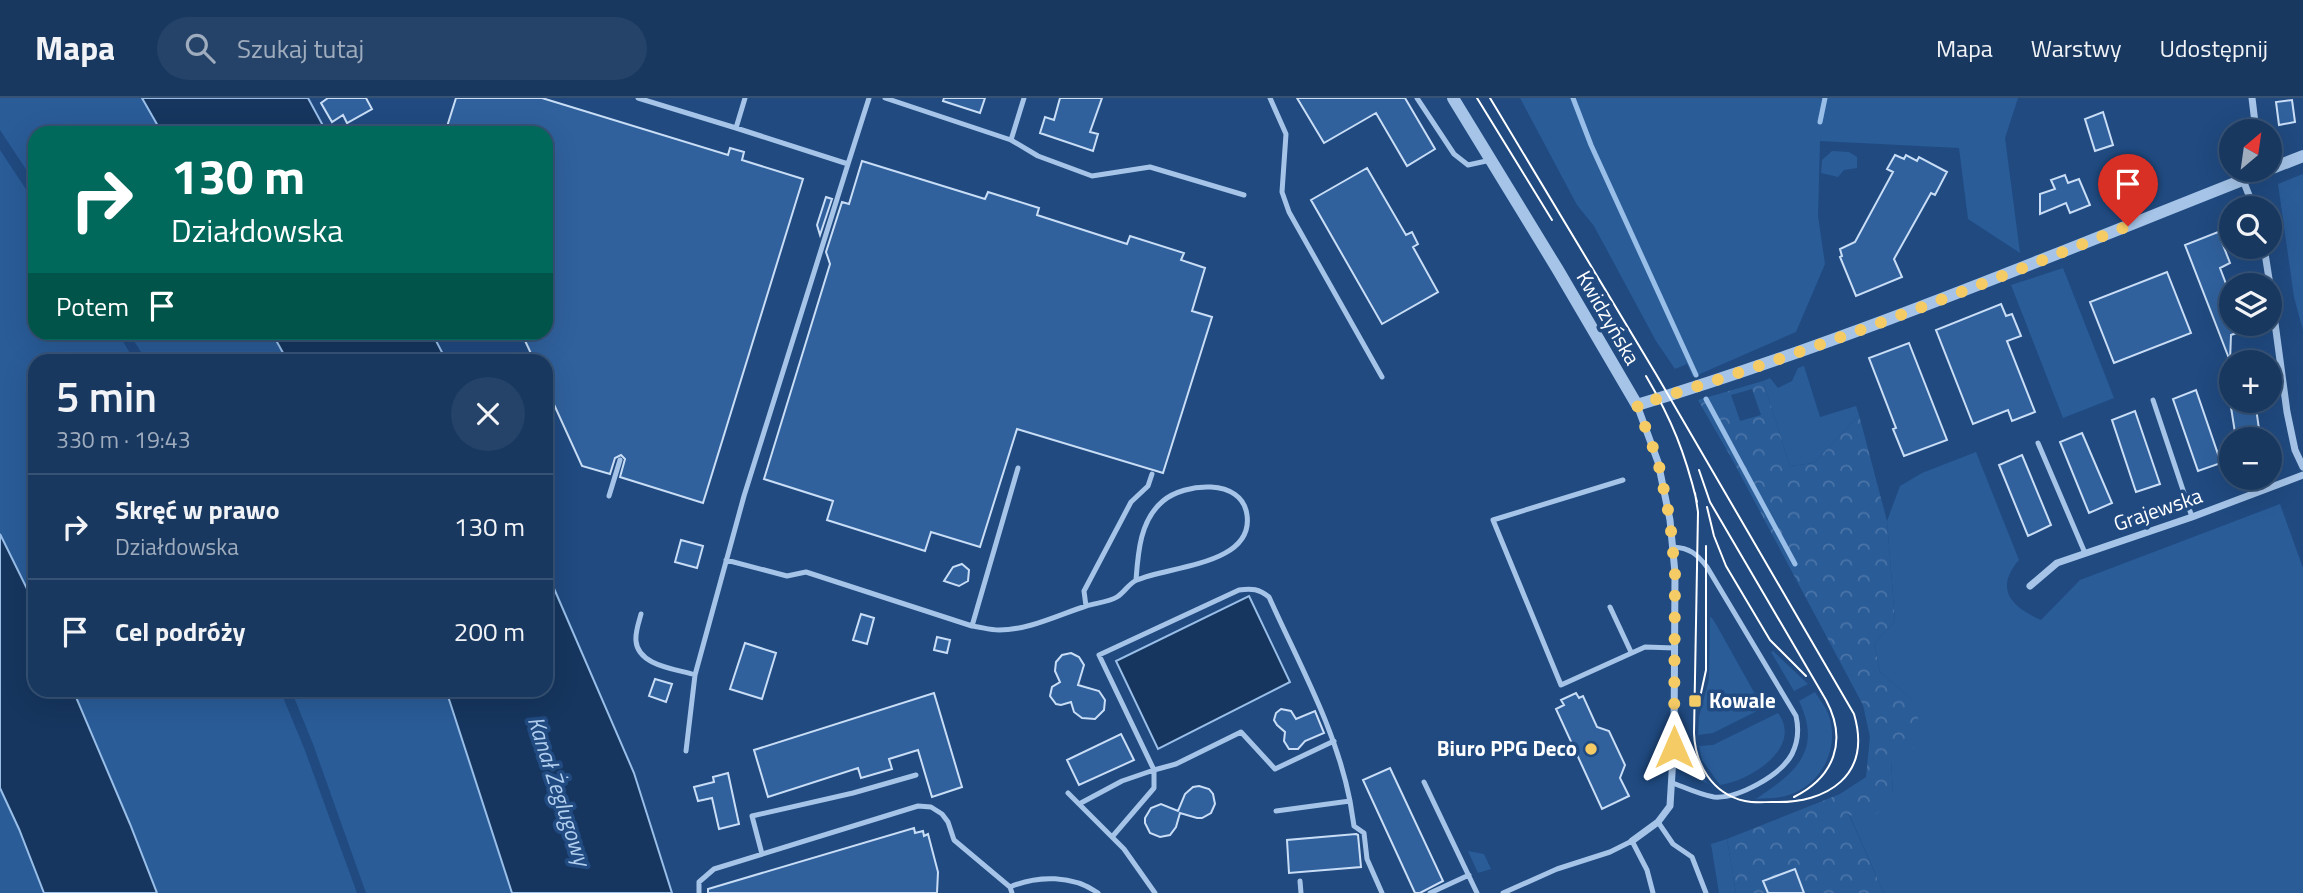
<!DOCTYPE html>
<html lang="pl">
<head>
<meta charset="utf-8">
<style>
	body { margin:0; font-family:"Titillium Web",sans-serif; background:#254369; color:#f1f3f6; height:100vh; display:flex; flex-direction:column; font-size:26px; white-space:nowrap }
	* { box-sizing:border-box; margin:0 }
	p { font-size:23px; color:#9facbd }
	.icon { flex:none; width:38px; height:38px; fill:none; stroke:currentColor; stroke-width:2; stroke-linecap:round; stroke-linejoin:round }
	.map { position:relative; flex:1; overflow:hidden }
	.drawer { position:absolute; left:28px; top:256px; width:525px; height:343px; display:flex; flex-direction:column; background:#183860; border-radius:21px; box-shadow:0 7px 28px #0002,0 0 0 2px #365275 }
	.drawer>* { flex:none }
	.hud { position:absolute; left:28px; top:28px; width:525px; height:214px; border-radius:21px; box-shadow:0 7px 28px #0002,0 0 0 2px #365275; background:#00695c; color:#fff; overflow:hidden }
	.needle { width:46px; rotate:29deg }
	.buttons { position:absolute; left:2219px; top:21px; display:grid; gap:14px }
	.buttons a { display:grid; place-items:center; width:63px; height:63px; border-radius:50%; background:#183860; box-shadow:0 7px 28px #0002,0 0 0 2px #365275; font-size:35px }
	.pin { position:absolute; display:grid; place-items:center; width:60px; height:60px; color:#fff; margin:-72px -30px; border-radius:50% 50% 50% 0; rotate:-45deg; box-shadow:0 0 7px #0007 }
	.pin .icon { rotate:45deg }
	.me { position:absolute; width:77px; margin:-38px; rotate:0deg; stroke-linejoin:round; filter:drop-shadow(0 0 5px #0008) }
	.turn { display:flex; align-items:center; gap:24px; height:147px; padding:0 28px; font-size:32px }
	.turn .icon { width:91px; height:91px; stroke-width:2.5 }
	.turn b { display:block; font-size:49px; line-height:60px }
	.then { display:flex; align-items:center; height:66px; padding:0 28px; background:#0003; gap:14px; font-size:26px }
	.round { display:grid; place-items:center; flex:none; width:74px; height:74px; border-radius:37px; background:#254369 }
	.headline { display:flex; align-items:center; justify-content:space-between; height:119px; padding:0 28px }
	h1 { font-size:42px; font-weight:600; line-height:52px }
	ul { padding:0; list-style:none }
	li { display:flex; align-items:center; gap:21px; height:105px; padding:0 28px; border-top:2px solid #365275 }
	li div { flex:1 }
	li b { display:block; font-size:26px }
	li em { font-style:normal }
	header { display:flex; align-items:center; gap:42px; box-sizing:border-box; height:98px; padding:0 35px; background:#183860; border-bottom:2px solid #365275 }
	header strong { font-size:33px }
	nav { display:flex; gap:38px; margin-inline-start:auto; font-size:24px }
	.search { width:490px; height:63px; background:#254369; display:flex; align-items:center; gap:18px; box-sizing:border-box; padding:0 24px; border-radius:38px; color:#9facbd; font-size:26px }
	.map>svg:first-child { display:block }
</style>
</head>
<body>
<header>
<strong>Mapa</strong>
<div class="search"><svg class="icon" aria-label="search" viewBox="0 0 24 24"><circle cx="10" cy="10" r="6"/><path d="M15 15l6 6"/></svg>Szukaj tutaj</div>
<nav><a>Mapa</a><a>Warstwy</a><a>Udostępnij</a></nav>
</header>
<div class="map">
<svg width="2303" height="795" viewBox="0 0 2303 795">
	<defs>
		<pattern id="forest-crowns" width="20" height="18" patternUnits="userSpaceOnUse" patternTransform="scale(1.75)"><rect width="20" height="18" fill="#2a5c98"/><path d="M2 6a3 3 0 1 1 6 0M12 15a3 3 0 1 1 6 0" fill="none" stroke="#4a74a7"/></pattern>
	</defs>
	<rect width="100%" height="100%" fill="#204a80"/>
	<!-- green -->
	<path fill="#2a5c98" d="M 0,0 L 142,0 L 162,35 L 35,35 L 35,85 L 0,32 Z
		M 1520,0 L 2018,0 L 2005,40 L 2020,155 L 1968,121 L 1959,50 L 1820,43 L 1818,118 L 1825,166 L 1796,234 L 1693,279 L 1687,266 L 1675,271 L 1656,243 L 1594,128 L 1577,107 Z
		M 0,52 L 35,105 L 35,234 L 89,235 L 92,242 L 104,238 L 103,235 L 118,235 L 134,262 L 35,262 L 35,507 L 0,436 Z
		M 1832,53 L 1849,54 L 1857,59 L 1857,70 L 1844,72 L 1838,79 L 1821,75 L 1822,62 Z
		M 2303,76 L 2303,233 L 2294,199 L 2278,86 Z
		M 2063,170 L 2114,300 L 2063,320 L 2011,187 Z
		M 129,235 L 272,235 L 287,262 L 146,262 Z
		M 1804,268 L 1820,319 L 1856,308 L 1859,317 L 1814,365 L 1790,368 L 1763,283 L 1770,280 L 1778,290 L 1792,283 L 1798,270 Z
		M 1976,354 L 2019,462 C 1994,491 2011,509 2041,522 L 2080,482 L 2280,406 L 2303,470 L 2303,795 L 1884,795 L 1849,716 L 1893,696 L 1891,662 L 1911,601 L 1880,574 L 1874,546 L 1895,523 L 1887,423 L 1900,388 L 1922,375 Z
		M 1710,519 L 1712,520 L 1717,528 L 1755,596 L 1760,594 L 1764,601 L 1759,603 L 1757,613 L 1713,635 L 1698,637 L 1699,619 L 1709,581 Z
		M 1773,553 L 1808,586 L 1794,593 L 1771,554 Z
		M 73,592 L 280,592 L 304,650 L 357,795 L 157,795 L 130,726 Z
		M 291,592 L 446,592 L 512,795 L 366,795 L 313,646 Z
		M 1815,594 C 1820,602 1826,609 1829,618 C 1840,650 1821,687 1789,697 C 1778,701 1767,700 1756,701 C 1795,675 1823,653 1799,603 Z
		M 1778,615 C 1804,650 1749,683 1720,687 L 1702,662 L 1699,648 L 1713,647 Z
		M 1682,648 L 1691,648 L 1695,666 L 1708,686 C 1692,679 1684,666 1682,648 Z
		M 0,690 L 19,731 L 44,795 L 0,795 Z
		M 1727,741 L 1736,795 L 1719,795 L 1711,746 Z
		M 1468,753 L 1484,756 L 1491,771 L 1478,775 Z"/>
	<!-- forest -->
	<path fill="url(#forest-crowns)" fill-rule="evenodd" d="M 1763,283 L 1790,368 L 1814,365 L 1859,317 L 1887,423 L 1895,523 L 1874,546 L 1880,574 L 1911,601 L 1927,644 L 1891,662 L 1893,696 L 1872,721 L 1849,717 L 1884,795 L 1736,795 L 1727,741 L 1840,696 L 1866,679 L 1870,639 L 1863,607 L 1732,361 L 1698,302 ZM 1752,291 L 1761,317 L 1740,323 L 1731,297 Z"/>
	<!-- water -->
	<path fill="#16365f" stroke="#99bfe9" stroke-width="2" d="M 142,0 L 308,0 L 327,35 L 162,35 Z
		M 272,235 L 432,235 L 446,262 L 287,262 Z
		M 0,436 L 35,507 L 35,592 L 73,592 L 130,726 L 157,795 L 44,795 L 19,731 L 0,690 Z
		M 546,472 L 634,675 L 672,795 L 512,795 L 446,592 L 546,592 Z
		M 1249,498 L 1290,584 L 1158,651 L 1116,563 Z"/>
	<g fill="none" stroke-linecap="round" stroke-linejoin="round">
		<!-- stream -->
		<path stroke="#99bfe9" stroke-width="5" d="M 1573,0 L 1591,47 L 1696,277
			M 1820,24 L 1825,0
			M 1706,301 L 1795,466"/>
	</g>
	<!-- building -->
	<path fill="#30619d" stroke="#c9def6" stroke-width="2" d="M 328,0 L 366,0 L 372,11 L 347,25 L 343,17 L 332,24 L 321,5 Z
		M 456,0 L 542,0 L 728,57 L 730,50 L 744,54 L 742,62 L 803,81 L 703,405 L 620,379 L 625,361 L 621,357 L 615,360 L 610,376 L 582,368 L 546,289 L 546,262 L 534,262 L 521,234 L 546,234 L 546,35 L 445,35 Z
		M 944,0 L 985,0 L 980,15 L 943,3 Z
		M 1060,0 L 1102,0 L 1090,34 L 1098,36 L 1093,53 L 1040,35 L 1045,19 L 1054,22 Z
		M 1297,0 L 1405,0 L 1435,51 L 1407,68 L 1376,15 L 1324,45 Z
		M 2292,2 L 2295,24 L 2279,27 L 2276,4 Z
		M 2103,14 L 2113,47 L 2095,53 L 2085,21 Z
		M 1895,57 L 1904,61 L 1906,57 L 1917,63 L 1919,59 L 1947,74 L 1935,97 L 1931,95 L 1894,161 L 1902,179 L 1856,198 L 1840,159 L 1842,158 L 1840,151 L 1855,144 L 1893,74 L 1887,71 Z
		M 862,63 L 985,101 L 988,94 L 1039,110 L 1037,117 L 1127,146 L 1130,138 L 1184,155 L 1181,162 L 1205,170 L 1192,213 L 1212,219 L 1163,375 L 1017,331 L 980,449 L 931,434 L 925,453 L 827,422 L 833,403 L 764,381 L 830,166 L 826,154 L 842,104 L 849,106 Z
		M 1367,70 L 1406,137 L 1412,134 L 1418,146 L 1413,149 L 1438,194 L 1382,226 L 1311,102 Z
		M 2065,77 L 2068,85 L 2079,81 L 2090,107 L 2070,115 L 2066,105 L 2040,116 L 2040,96 L 2055,91 L 2051,82 Z
		M 826,99 L 832,101 L 820,137 L 817,127 Z
		M 2218,134 L 2230,165 L 2220,170 L 2231,199 L 2231,226 L 2258,227 L 2231,237 L 2230,263 L 2185,147 Z
		M 2167,174 L 2191,235 L 2114,265 L 2090,204 Z
		M 2001,206 L 2006,218 L 2012,216 L 2021,238 L 2007,243 L 2035,314 L 2012,323 L 2008,312 L 1973,326 L 1936,232 Z
		M 1909,245 L 1947,342 L 1904,358 L 1893,331 L 1896,330 L 1869,260 Z
		M 2196,292 L 2221,365 L 2198,373 L 2173,301 Z
		M 2230,303 L 2255,303 L 2260,338 L 2236,341 Z
		M 2135,313 L 2160,386 L 2136,394 L 2112,322 Z
		M 2082,335 L 2112,405 L 2089,415 L 2060,344 Z
		M 2022,357 L 2051,427 L 2028,438 L 1999,367 Z
		M 681,442 L 703,448 L 697,470 L 675,464 Z
		M 962,466 L 969,472 L 968,483 L 959,488 L 944,483 L 953,469 Z
		M 861,516 L 874,520 L 867,546 L 853,542 Z
		M 937,539 L 950,542 L 947,555 L 934,552 Z
		M 745,545 L 776,555 L 762,601 L 730,591 Z
		M 1071,555 L 1079,559 L 1084,567 L 1078,587 L 1099,593 L 1105,602 L 1104,612 L 1095,621 L 1082,620 L 1074,614 L 1071,604 L 1061,607 L 1056,606 L 1050,598 L 1052,589 L 1060,584 L 1055,573 L 1056,564 L 1062,557 Z
		M 655,581 L 672,586 L 666,604 L 649,598 Z
		M 934,595 L 962,689 L 932,699 L 918,652 L 889,661 L 892,671 L 861,680 L 858,670 L 768,699 L 754,652 Z
		M 1576,595 L 1579,600 L 1583,598 L 1597,629 L 1609,633 L 1625,667 L 1620,680 L 1629,698 L 1602,711 L 1556,611 L 1564,607 L 1561,602 Z
		M 1281,611 L 1291,613 L 1296,621 L 1315,613 L 1324,635 L 1305,643 L 1298,651 L 1289,651 L 1284,643 L 1285,634 L 1277,627 L 1274,622 L 1276,615 Z
		M 1121,636 L 1134,662 L 1079,687 L 1067,662 Z
		M 1390,670 L 1443,783 L 1420,795 L 1415,795 L 1363,682 Z
		M 728,675 L 739,726 L 719,731 L 712,700 L 698,703 L 694,689 L 714,684 L 713,679 Z
		M 1199,688 L 1209,691 L 1213,696 L 1215,706 L 1211,715 L 1202,720 L 1197,720 L 1180,715 L 1176,729 L 1170,737 L 1160,739 L 1150,735 L 1145,725 L 1145,720 L 1151,710 L 1161,706 L 1178,713 L 1185,696 L 1193,689 Z
		M 914,730 L 915,735 L 923,733 L 924,738 L 928,736 L 938,774 L 937,795 L 708,795 L 708,791 Z
		M 1356,736 L 1358,737 L 1361,769 L 1289,775 L 1287,742 Z
		M 1795,771 L 1804,795 L 1768,795 L 1763,783 Z"/>
	<g fill="none" stroke-linecap="round" stroke-linejoin="round">
		<!-- service -->
		<path stroke="#a5c4e8" stroke-width="5" d="M 638,0 L 736,30 L 745,0
			M 885,0 L 1011,42 L 1038,58 L 1092,78 L 1150,69 L 1244,97
			M 1270,0 L 1286,36 L 1282,94 L 1289,114 L 1382,279
			M 1417,0 L 1454,56 L 1468,67 L 1491,62
			M 736,30 L 848,66 L 869,0
			M 1011,42 L 1024,0
			M 2153,302 L 2192,419
			M 2038,345 L 2085,455
			M 1623,382 L 1493,422 L 1561,587 L 1645,549 L 1675,550
			M 609,398 L 620,362
			M 726,462 L 787,478 L 806,474 L 972,528 C 981,529 990,532 999,532 C 1029,532 1058,517 1086,508 C 1096,505 1109,504 1117,499 C 1125,494 1129,485 1137,482 C 1169,468 1254,467 1247,417 C 1242,379 1184,385 1163,403 C 1140,422 1138,455 1136,482
			M 1086,508 L 1084,493 L 1131,404 L 1148,388 L 1152,376
			M 1610,509 L 1631,554
			M 641,516 C 639,524 635,534 636,543 C 638,568 677,571 695,577 L 686,653
			M 972,528 L 1018,370
			M 695,577 L 744,398 L 848,66
			M 1334,643 L 1275,671 L 1241,634 L 1176,666 L 1154,672 L 1099,557 L 1239,492 C 1252,490 1259,491 1269,499 C 1299,566 1336,631 1350,703
			M 1424,684 L 1477,795
			M 1673,685 C 1686,690 1701,697 1714,699 C 1738,701 1781,677 1792,656 C 1798,644 1799,631 1796,618 L 1707,469 C 1697,456 1690,450 1673,449
			M 1068,695 L 1124,751 L 1155,795
			M 1079,706 L 1122,683 L 1154,672 L 1154,690 L 1112,739
			M 1276,713 L 1350,703 L 1354,728 L 1364,735 L 1367,761 L 1382,795
			M 1658,724 L 1673,746 L 1692,759 L 1706,795
			M 762,756 L 752,718 L 853,695 L 916,677
			M 1300,783 L 1301,795
			M 1010,789 C 1038,777 1073,777 1098,795
			M 699,795 L 699,784 L 714,771 L 918,708 L 931,709 L 942,716 L 948,724 L 954,742 L 1010,789 L 1012,795
			M 1430,795 L 1469,777
			M 1503,795 L 1557,771 L 1610,754 L 1632,743 L 1647,772 L 1653,795"/>
		<!-- minor -->
		<path stroke="#a5c4e8" stroke-width="7" d="M 2252,0 L 2256,33
			M 2243,82 L 2254,110
			M 2264,149 L 2270,187
			M 2270,188 L 2287,314 L 2295,352 L 2303,369
			M 2030,488 L 2057,465 L 2192,419 L 2303,377
			M 1632,743 L 1658,724 L 1670,708 L 1674,643 L 1675,475 L 1670,422 L 1658,364 L 1637,307"/>
		<!-- tertiary -->
		<path stroke="#a5c4e8" stroke-width="12" d="M 1453,0 L 1558,172 L 1637,307 C 1852,242 2059,154 2268,72
			M 2270,71 L 2303,58"/>
		<!-- tram -->
		<path stroke="#fff" stroke-width="2" d="M 1477,0 L 1552,122
			M 1490,0 L 1656,276 L 1854,616 C 1872,677 1828,706 1772,704 C 1763,704 1754,705 1745,703 C 1712,696 1695,666 1694,635 L 1698,414 L 1695,395
			M 1646,278 C 1672,322 1685,355 1697,404
			M 1699,372 L 1710,404 L 1826,602 C 1848,643 1834,679 1794,699
			M 1707,409 L 1714,438 L 1726,468 L 1770,542 L 1806,578
			M 1701,595 L 1706,572 L 1706,448"/>
	</g>
	<g fill="none" stroke-linecap="round" stroke-linejoin="round">
		<!-- route -->
		<path stroke="#f5cb66" stroke-width="12" stroke-dasharray="0 21.6" d="M 1674,649 L 1675,475 L 1670,422 L 1658,363 L 1637,307 C 1804,257 1966,193 2128,128"/>
	</g>
	<!-- markers -->
	<g fill="#f5cb66" stroke="#204a80" stroke-width="2.5">
		<rect x="1688" y="596" width="14" height="14" rx="3.5"/>
		<circle cx="1591" cy="651" r="7"/>
	</g>
	<g text-anchor="middle" stroke-width="7" stroke-linejoin="round" paint-order="stroke">
		<!-- street labels -->
		<g font-size="21" fill="#fff" stroke="#204a80">
			<text transform="translate(1608 220) rotate(60)" y="7">Kwidzyńska</text>
			<text transform="translate(2158 412) rotate(-19)" y="7">Grajewska</text>
		</g>
		<!-- poi labels -->
		<g font-size="21" font-weight="bold" fill="#fff" stroke="#204a80" text-anchor="start">
			<text x="1709" y="610">Kowale</text>
			<text x="1577" y="658" text-anchor="end">Biuro PPG Deco</text>
		</g>
		<!-- water labels -->
		<g font-size="23" font-style="italic" fill="#b1ceef" stroke="#204a80">
			<text transform="translate(559 693) rotate(72)" y="8">Kanał Żeglugowy</text>
		</g>
	</g>
</svg>
<div class="buttons">
<a><svg class="needle" viewBox="-14 -14 28 28"><path d="M0-13l5 13h-10z" fill="#e53935"/><path d="M0 13l5-13h-10z" fill="#9facbd"/></svg></a>
<a><svg class="icon" aria-label="search" viewBox="0 0 24 24"><circle cx="10" cy="10" r="6"/><path d="M15 15l6 6"/></svg></a>
<a><svg class="icon" aria-label="layers" viewBox="0 0 24 24"><path d="M12 4l9 5-9 5-9-5zM3 14l9 5 9-5"/></svg></a>
<a>+</a>
<a>−</a>
</div>
<div class="pin" style="left:2128px;top:128px;background:#d93025"><svg class="icon" aria-label="arrive" viewBox="0 0 24 24"><path d="M6 21V4h12l-3 4 3 4H6"/></svg></div>
<svg class="me" style="left:1674px;top:649px" viewBox="-20 -20 40 40"><path d="M0-17L14 15 0 8-14 15z" fill="#f5cb66" stroke="#fff" stroke-width="4"/></svg>
<div class="hud">
<div class="turn"><svg class="icon" aria-label="right" viewBox="0 0 24 24"><path d="M7 20v-9h11M14 6l5 5-5 5"/></svg><div><b>130 m</b>Działdowska</div></div>
<div class="then">Potem<svg class="icon" aria-label="arrive" viewBox="0 0 24 24"><path d="M6 21V4h12l-3 4 3 4H6"/></svg></div>
</div>
<section class="drawer">
<div class="headline"><div><h1>5 min</h1><p>330 m · 19:43</p></div><a class="round"><svg class="icon" aria-label="close" viewBox="0 0 24 24"><path d="M6 6l12 12M18 6L6 18"/></svg></a></div>
<ul>
<li><svg class="icon" aria-label="right" viewBox="0 0 24 24"><path d="M7 20v-9h11M14 6l5 5-5 5"/></svg><div><b>Skręć w prawo</b><p>Działdowska</p></div><em>130 m</em></li>
<li><svg class="icon" aria-label="arrive" viewBox="0 0 24 24"><path d="M6 21V4h12l-3 4 3 4H6"/></svg><div><b>Cel podróży</b></div><em>200 m</em></li>
</ul>
</section>
</div>
</body>
</html>
